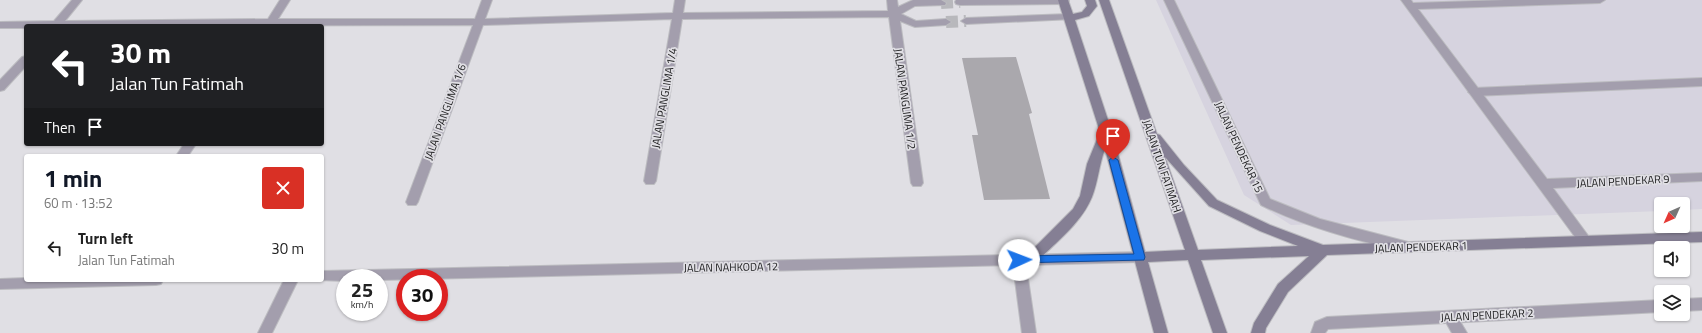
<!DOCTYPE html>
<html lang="en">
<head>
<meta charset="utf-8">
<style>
	body { margin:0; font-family:"Titillium Web",sans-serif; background:#f6f6f6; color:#222; height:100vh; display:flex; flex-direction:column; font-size:15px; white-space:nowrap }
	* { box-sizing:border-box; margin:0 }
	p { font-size:13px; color:#767676 }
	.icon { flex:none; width:22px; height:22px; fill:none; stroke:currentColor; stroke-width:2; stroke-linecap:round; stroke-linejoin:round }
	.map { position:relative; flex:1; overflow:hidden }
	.panel { position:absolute; left:24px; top:154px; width:300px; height:128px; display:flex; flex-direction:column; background:#fff; border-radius:4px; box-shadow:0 1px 3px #0004 }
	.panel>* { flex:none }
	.guide { position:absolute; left:24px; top:24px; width:300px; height:122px; border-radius:4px; box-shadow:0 1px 3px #0004; background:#202124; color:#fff; overflow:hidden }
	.needle { width:26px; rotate:225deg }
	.fabs { position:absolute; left:1654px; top:197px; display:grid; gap:8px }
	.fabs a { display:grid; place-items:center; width:36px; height:36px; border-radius:4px; background:#fff; box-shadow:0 1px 3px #0004; font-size:20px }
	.speed { position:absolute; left:336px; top:269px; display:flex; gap:8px; font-size:20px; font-weight:700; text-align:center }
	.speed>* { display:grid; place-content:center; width:52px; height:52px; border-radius:50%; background:#fff; box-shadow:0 1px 3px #0004; line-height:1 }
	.speed small { font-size:10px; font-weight:400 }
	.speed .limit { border:6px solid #d22; background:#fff; color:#111 }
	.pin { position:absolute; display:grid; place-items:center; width:34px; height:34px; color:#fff; margin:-41px -17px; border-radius:50% 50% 50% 0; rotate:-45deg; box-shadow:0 0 4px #0007 }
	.pin .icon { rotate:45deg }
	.me { position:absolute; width:44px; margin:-22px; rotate:88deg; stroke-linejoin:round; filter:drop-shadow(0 0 3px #0008) }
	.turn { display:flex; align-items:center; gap:14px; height:84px; padding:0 20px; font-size:18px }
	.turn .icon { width:52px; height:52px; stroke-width:2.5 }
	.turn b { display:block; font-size:28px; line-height:34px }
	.then { display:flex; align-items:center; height:38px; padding:0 20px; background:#0003; gap:8px; font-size:15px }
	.round { display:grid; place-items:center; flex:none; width:42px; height:42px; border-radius:4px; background:#f6f6f6 }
	.summary { display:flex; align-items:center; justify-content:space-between; height:68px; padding:0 20px }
	h1 { font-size:24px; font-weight:700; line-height:30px; color:#111827 }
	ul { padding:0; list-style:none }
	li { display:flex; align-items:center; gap:12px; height:52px; padding:0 20px }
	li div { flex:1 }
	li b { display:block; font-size:15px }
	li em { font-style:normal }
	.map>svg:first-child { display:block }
</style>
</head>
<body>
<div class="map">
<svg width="1702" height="333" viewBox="0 0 1702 333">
	<rect width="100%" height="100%" fill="#e0dfe4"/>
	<!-- built -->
	<path fill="#d6d3df" d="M 1156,0 L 1702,0 L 1702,209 L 1683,210 L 1683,204 L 1661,204 L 1661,211 L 1291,225 L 1244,195 Z"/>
	<!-- building -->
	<path fill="#aaa8ad" d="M 1016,57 L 1032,113 L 1029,114 L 1050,199 L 984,200 L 972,135 L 978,135 L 962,58 Z"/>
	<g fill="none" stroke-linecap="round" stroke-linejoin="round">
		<!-- street-tunnel -->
		<path stroke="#b8b8bc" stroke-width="12" stroke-dasharray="12 6" stroke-linecap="butt" d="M 941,3 L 960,2
			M 946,22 L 966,21"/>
		<defs>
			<path id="lane" d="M 1702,78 L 1702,86 L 1474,96 L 1468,92 L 1474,88 Z
				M 1450,311 L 1455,313 L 1467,333 L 1452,333 L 1443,317 L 1445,313 Z"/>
			<path id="street" d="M 72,0 L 82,0 L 65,21 L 268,19 L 280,0 L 290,0 L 278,19 L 475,19 L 482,0 L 492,0 L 485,19 L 673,13 L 675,0 L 685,0 L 683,13 L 888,11 L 887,0 L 897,0 L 898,7 L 913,0 L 941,0 L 946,3 L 945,5 L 915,6 L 901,14 L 916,21 L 946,19 L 951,22 L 946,25 L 915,27 L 900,21 L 923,183 L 921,186 L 913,186 L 911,183 L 889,17 L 682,19 L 656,181 L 654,184 L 646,184 L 644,181 L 672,19 L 483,25 L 418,202 L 416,205 L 408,205 L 406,202 L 473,25 L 26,26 L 26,28 L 0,28 L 0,22 L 54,21 Z
				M 956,0 L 1068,0 L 1069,1 L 1064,4 L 960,5 L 956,4 L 955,2 Z
				M 1164,0 L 1174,0 L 1270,199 L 1320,219 L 1408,242 L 1409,246 L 1408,250 L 1403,251 C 1354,240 1306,227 1261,205 Z
				M 1401,0 L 1411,0 L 1413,3 L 1505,0 L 1605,0 L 1600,3 L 1418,9 L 1547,179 L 1702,173 L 1702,181 L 1553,188 L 1592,241 L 1591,245 L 1586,246 L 1581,245 Z
				M 1069,14 L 1073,15 L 1074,17 L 1073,19 L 966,24 L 961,21 L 966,18 Z
				M 26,56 L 26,66 L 4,90 L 0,91 L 0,80 L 22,57 Z
				M 184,144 L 196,144 L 188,156 L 176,156 Z
				M 1140,252 L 1145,253 L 1147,257 L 1145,261 L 1140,262 L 1026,265 L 1036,333 L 1022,333 L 1013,265 L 379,280 L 379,278 L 345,278 L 345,281 L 318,280 L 322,280 L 322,271 Z
				M 26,278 L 26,280 L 163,280 L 161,284 L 156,285 L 0,289 L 0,279 Z
				M 284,280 L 298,280 L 272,333 L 258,333 Z
				M 1702,298 L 1702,310 L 1683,311 L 1683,299 Z
				M 1661,300 L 1661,312 L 1328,329 L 1325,333 L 1311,333 L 1315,322 L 1327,317 Z"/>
			<path id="secondary" d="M 1058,0 L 1068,0 L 1073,14 L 1082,12 L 1087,6 L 1085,0 L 1095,0 L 1097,6 L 1089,16 L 1075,20 L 1112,132 L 1145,252 L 1185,250 L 1099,0 L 1109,0 L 1157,134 L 1160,135 L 1184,165 L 1217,200 L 1270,225 L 1323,245 L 1702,232 L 1702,242 L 1327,255 L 1288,292 L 1266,328 L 1265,333 L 1251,333 L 1254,323 L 1278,284 L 1309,256 L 1201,260 L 1227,333 L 1213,333 L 1188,260 L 1148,262 L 1168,333 L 1154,333 L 1105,149 C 1099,165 1098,182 1092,197 C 1081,224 1054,244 1034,264 L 1029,265 L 1024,264 L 1022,260 L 1073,209 L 1080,196 L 1087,164 L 1100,132 ZM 1165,157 L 1209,206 L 1260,231 L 1298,246 L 1198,250 Z"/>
		</defs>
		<!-- lane casing -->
		<use href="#lane" stroke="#bcbcc0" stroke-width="2"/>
		<!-- street casing -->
		<use href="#street" stroke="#bcbcc0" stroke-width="2"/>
		<!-- secondary casing -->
		<use href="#secondary" stroke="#bcbcc0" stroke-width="2"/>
		<!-- lane -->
		<use href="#lane" fill="#a39ead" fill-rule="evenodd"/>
		<!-- street -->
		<use href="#street" fill="#a39ead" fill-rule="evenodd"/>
		<!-- secondary -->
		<use href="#secondary" fill="#857f94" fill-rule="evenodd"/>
	</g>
	<!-- route -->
	<path fill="#1a73e8" stroke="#114b97" d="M 1113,157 L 1118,160 L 1145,257 L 1144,260 L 1015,263 L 1014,260 L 1019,256 L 1134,254 L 1109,160 Z"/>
	<g text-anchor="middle" stroke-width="3.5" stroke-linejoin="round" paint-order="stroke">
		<!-- street labels -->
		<g font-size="11" fill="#1a1a1c" stroke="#e0dfe4">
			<text transform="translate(664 98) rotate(-80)" y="4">JALAN PANGLIMA 1/4</text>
			<text transform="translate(905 99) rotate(82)" y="4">JALAN PANGLIMA 1/2</text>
			<text transform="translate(445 112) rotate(-70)" y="4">JALAN PANGLIMA 1/6</text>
			<text transform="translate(1239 147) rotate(65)" y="4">JALAN PENDEKAR 15</text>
			<text transform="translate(1162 166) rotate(71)" y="4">JALAN TUN FATIMAH</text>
			<text transform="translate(1623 181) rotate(-3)" y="4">JALAN PENDEKAR 9</text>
			<text transform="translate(1421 247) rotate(-2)" y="4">JALAN PENDEKAR 1</text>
			<text transform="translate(731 267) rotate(-1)" y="4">JALAN NAHKODA 12</text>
			<text transform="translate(1487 315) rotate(-3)" y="4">JALAN PENDEKAR 2</text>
		</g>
	</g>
</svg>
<div class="fabs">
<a><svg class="needle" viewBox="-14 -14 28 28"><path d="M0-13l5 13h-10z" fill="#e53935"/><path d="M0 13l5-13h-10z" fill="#767676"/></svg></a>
<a><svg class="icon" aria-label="sound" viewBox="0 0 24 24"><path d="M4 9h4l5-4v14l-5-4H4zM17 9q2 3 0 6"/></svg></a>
<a><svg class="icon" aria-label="layers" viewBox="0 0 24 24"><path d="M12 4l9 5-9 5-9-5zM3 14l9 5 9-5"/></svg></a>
</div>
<div class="speed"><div>25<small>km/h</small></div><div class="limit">30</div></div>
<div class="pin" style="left:1113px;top:160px;background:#d93025"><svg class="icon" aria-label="arrive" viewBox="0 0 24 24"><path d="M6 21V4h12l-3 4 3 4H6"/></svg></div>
<svg class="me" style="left:1019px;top:260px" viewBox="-20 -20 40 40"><circle r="19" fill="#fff"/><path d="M0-13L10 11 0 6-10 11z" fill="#1a73e8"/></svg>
<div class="guide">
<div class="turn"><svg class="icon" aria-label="left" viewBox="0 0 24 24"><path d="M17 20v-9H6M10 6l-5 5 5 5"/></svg><div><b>30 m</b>Jalan Tun Fatimah</div></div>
<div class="then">Then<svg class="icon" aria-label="arrive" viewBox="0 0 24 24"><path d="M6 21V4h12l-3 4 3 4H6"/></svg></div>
</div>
<section class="panel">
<div class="summary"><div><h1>1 min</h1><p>60 m · 13:52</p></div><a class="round" style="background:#d93025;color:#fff"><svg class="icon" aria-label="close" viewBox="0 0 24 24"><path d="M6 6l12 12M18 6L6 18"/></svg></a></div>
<ul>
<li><svg class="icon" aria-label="left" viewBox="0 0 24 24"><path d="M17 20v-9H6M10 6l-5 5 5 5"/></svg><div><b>Turn left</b><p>Jalan Tun Fatimah</p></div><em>30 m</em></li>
</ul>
</section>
</div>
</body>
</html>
